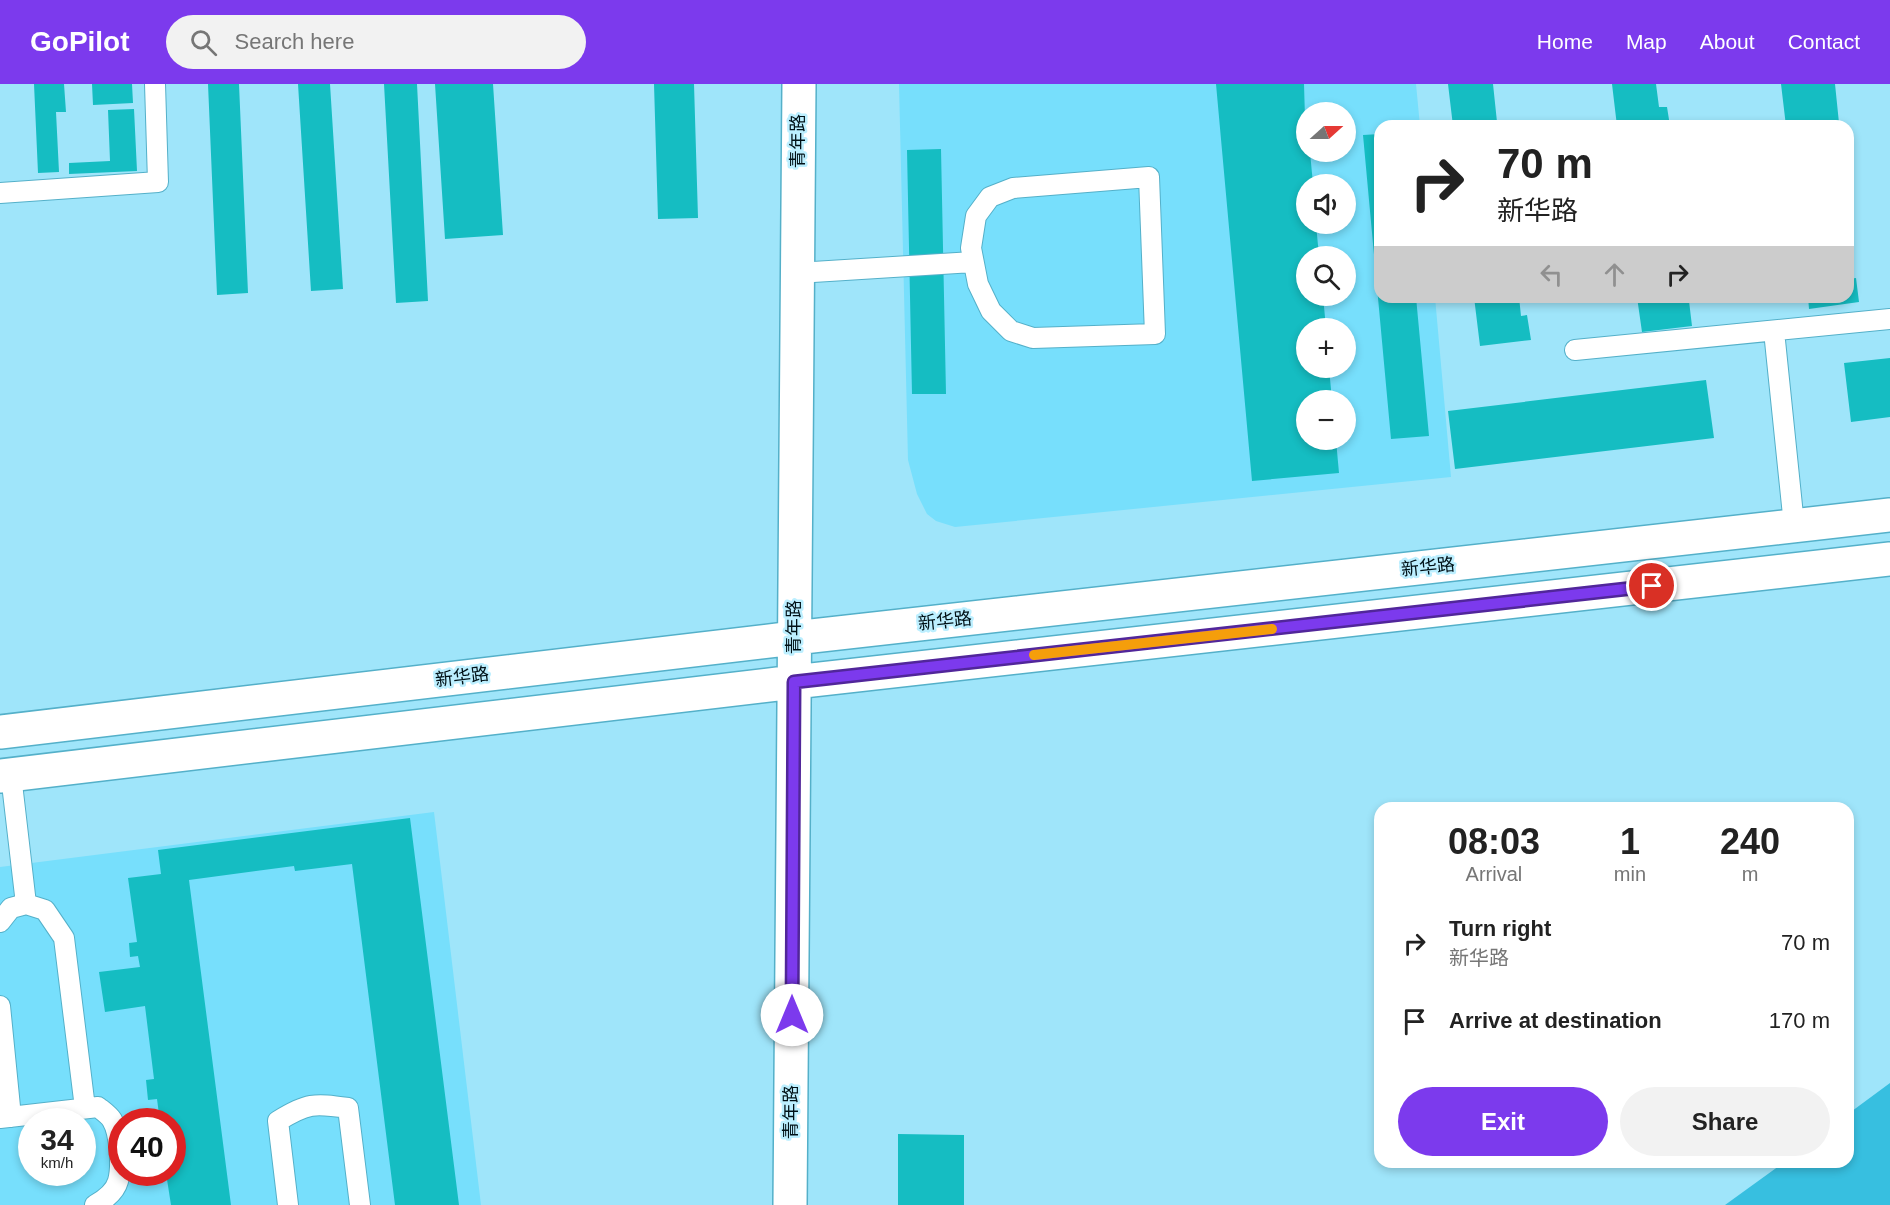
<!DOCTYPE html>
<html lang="en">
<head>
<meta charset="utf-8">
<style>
	body { margin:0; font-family:Arial,"Noto Sans SC",sans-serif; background:#f2f2f2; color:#222; height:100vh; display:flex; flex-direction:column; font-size:22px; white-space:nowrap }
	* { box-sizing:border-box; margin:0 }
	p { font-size:20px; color:#767676 }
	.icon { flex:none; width:33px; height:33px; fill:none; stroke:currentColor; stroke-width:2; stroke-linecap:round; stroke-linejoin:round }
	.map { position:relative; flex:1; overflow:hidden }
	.panel { position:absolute; left:1374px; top:718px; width:480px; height:366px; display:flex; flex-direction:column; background:#fff; border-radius:18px; box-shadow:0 3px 9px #0003 }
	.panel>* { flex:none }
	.top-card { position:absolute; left:1374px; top:36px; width:480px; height:183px; border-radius:18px; box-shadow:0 3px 9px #0003; background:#fff; color:#222; overflow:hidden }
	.needle { width:39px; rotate:69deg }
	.fabs { position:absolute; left:1296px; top:18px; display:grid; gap:12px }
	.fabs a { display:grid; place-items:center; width:60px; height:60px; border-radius:50%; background:#fff; box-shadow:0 3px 9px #0003; font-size:30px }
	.speed { position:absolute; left:18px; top:1024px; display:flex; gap:12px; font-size:30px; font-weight:700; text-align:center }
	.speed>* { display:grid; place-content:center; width:78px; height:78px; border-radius:50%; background:#fff; box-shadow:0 3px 9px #0003; line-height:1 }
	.speed small { font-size:15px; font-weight:400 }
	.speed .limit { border:9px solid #d22; background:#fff; color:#111 }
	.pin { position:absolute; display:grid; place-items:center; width:51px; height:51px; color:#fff; margin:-26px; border:3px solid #fff; border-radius:50%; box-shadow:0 2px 6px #0007 }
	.me { position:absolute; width:66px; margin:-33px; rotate:0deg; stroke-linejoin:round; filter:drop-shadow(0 0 4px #0008) }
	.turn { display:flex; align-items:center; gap:21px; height:126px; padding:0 24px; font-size:27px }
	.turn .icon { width:78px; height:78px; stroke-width:2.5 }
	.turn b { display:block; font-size:42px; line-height:51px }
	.lanes { display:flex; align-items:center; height:57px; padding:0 24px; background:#0003; justify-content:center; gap:30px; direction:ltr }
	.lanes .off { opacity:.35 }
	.eta { display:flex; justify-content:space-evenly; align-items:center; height:102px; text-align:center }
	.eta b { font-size:36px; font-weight:700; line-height:42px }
	.action { display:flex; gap:12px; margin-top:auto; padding:12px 24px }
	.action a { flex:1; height:69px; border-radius:36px; background:#7c3aed; color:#fff; font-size:24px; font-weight:700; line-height:69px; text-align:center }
	.action a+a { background:#f2f2f2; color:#222 }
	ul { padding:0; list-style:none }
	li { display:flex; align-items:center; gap:18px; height:78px; padding:0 24px }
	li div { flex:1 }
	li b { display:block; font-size:22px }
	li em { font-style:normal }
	header { display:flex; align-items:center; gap:36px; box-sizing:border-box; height:84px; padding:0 30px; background:#7c3aed; color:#fff }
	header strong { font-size:28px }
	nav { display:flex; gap:33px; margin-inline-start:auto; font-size:21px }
	.search { width:420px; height:54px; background:#f2f2f2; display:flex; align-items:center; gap:15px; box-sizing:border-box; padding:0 21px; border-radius:33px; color:#767676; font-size:22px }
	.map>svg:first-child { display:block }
</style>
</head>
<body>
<header>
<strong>GoPilot</strong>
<div class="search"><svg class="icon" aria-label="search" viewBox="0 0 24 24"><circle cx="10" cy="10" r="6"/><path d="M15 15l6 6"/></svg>Search here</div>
<nav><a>Home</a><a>Map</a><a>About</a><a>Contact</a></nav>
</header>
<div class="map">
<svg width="1890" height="1121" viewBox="0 0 1890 1121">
	<rect width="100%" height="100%" fill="#9fe5fa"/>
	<!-- built -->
	<path fill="#77dffc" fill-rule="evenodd" d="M 899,0 L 1416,0 L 1420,42 L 1380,42 L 1380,213 L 1435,213 L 1451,393 L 955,443 L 936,437 L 927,430 L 917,410 L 908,376 ZM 1306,28 L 1346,28 L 1346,68 L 1306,68 ZM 1306,100 L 1346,100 L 1346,140 L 1306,140 ZM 1306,172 L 1346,172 L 1346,212 L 1306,212 ZM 1306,244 L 1346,244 L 1346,284 L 1306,284 ZM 1306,316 L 1346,316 L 1346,356 L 1306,356 Z
		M 434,728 L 481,1121 L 0,1121 L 0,783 ZM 32,1038 L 82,1038 L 82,1089 L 32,1089 ZM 122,1038 L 172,1038 L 172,1089 L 122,1089 Z"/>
	<!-- water -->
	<path fill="#37bfe0" d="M 1890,999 L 1890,1121 L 1725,1121 L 1783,1079 L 1848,1078 L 1848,1030 Z"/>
	<!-- building -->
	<path fill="#15bdc2" d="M 34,0 L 64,0 L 66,28 L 56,28 L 59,88 L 38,89 Z
		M 92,0 L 132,0 L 133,19 L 93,21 Z
		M 208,0 L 239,0 L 248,209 L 217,211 Z
		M 298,0 L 330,0 L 343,205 L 311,207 Z
		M 384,0 L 417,0 L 428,217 L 396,219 Z
		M 435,0 L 493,0 L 503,151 L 445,155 Z
		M 654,0 L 694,0 L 698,134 L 658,135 Z
		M 1216,0 L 1304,0 L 1306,68 L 1310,68 L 1313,100 L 1306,100 L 1306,140 L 1316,140 L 1319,172 L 1306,172 L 1306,212 L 1323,212 L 1326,244 L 1306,244 L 1306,284 L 1329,284 L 1332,316 L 1306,316 L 1306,356 L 1336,356 L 1339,389 L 1252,397 Z
		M 1448,0 L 1493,0 L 1497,38 L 1506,36 L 1507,42 L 1453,42 Z
		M 1612,0 L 1656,0 L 1659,23 L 1667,23 L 1670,42 L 1617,42 Z
		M 1781,0 L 1835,0 L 1839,39 L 1831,40 L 1831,42 L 1786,42 Z
		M 134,25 L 137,87 L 69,90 L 69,79 L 110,77 L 108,26 Z
		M 1380,50 L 1380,213 L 1416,213 L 1429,352 L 1391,355 L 1363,51 Z
		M 941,65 L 946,310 L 912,310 L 907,66 Z
		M 1856,194 L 1859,218 L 1809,225 L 1808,213 L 1848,213 L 1848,195 Z
		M 1474,213 L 1519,213 L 1521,232 L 1527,231 L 1531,256 L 1480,262 Z
		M 1637,213 L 1682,213 L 1683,217 L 1689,217 L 1692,242 L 1642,248 Z
		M 1890,274 L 1890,333 L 1851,338 L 1844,279 Z
		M 1706,296 L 1714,354 L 1455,385 L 1448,327 Z
		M 410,734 L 459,1121 L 395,1121 L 352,780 L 295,787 L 294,782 L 189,796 L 231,1121 L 171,1121 L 166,1089 L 172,1089 L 172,1038 L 160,1038 L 157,1015 L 148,1016 L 146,996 L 154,995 L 145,922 L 105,928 L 99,888 L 140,883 L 138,872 L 130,873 L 129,859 L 137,858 L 128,794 L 161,790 L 158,766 Z
		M 898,1050 L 964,1051 L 964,1121 L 898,1121 Z"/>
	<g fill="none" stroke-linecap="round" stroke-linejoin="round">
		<defs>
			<path id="lane" d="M 1149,93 L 1155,250 L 1033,254 L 1011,247 L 991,227 L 978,200 L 971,164 L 976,132 L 990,113 L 1013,104 Z
				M 0,109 L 158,98 L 155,0
				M 797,189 L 973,178
				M 1774,247 L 1794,441
				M 1575,266 L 1890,235
				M 11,691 L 26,820
				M 0,838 L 11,824 L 26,820 L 45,826 L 64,854 L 85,1024
				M 0,922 L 11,1033
				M 0,1034 L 98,1023 C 103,1027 109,1031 112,1036 C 120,1049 122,1083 118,1097 C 115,1108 104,1116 95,1121
				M 288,1121 L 278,1037 C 307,1019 314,1019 348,1024 L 360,1121"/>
			<path id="secondary" d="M 0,648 L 794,554 L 1890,431
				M 0,692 L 794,598 L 1890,475
				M 790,1121 L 799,0"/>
		</defs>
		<!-- lane casing -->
		<use href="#lane" stroke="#54b0c9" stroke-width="22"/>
		<!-- secondary casing -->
		<use href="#secondary" stroke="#54b0c9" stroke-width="36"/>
		<!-- lane -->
		<use href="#lane" stroke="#fff" stroke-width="20"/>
		<!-- secondary -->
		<use href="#secondary" stroke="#fff" stroke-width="33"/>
	</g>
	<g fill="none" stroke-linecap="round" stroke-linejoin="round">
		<defs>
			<path id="route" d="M 792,931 L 794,598 L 1652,502"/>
		</defs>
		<!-- route casing -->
		<use href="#route" stroke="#51269a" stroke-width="15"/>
		<!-- route -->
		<use href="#route" stroke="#7c3aed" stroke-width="10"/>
		<!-- slow -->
		<path stroke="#f59e0b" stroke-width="10" d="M 1034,571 L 1272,545"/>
	</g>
	<g text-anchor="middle" stroke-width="5" stroke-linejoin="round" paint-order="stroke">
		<!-- street labels -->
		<g font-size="18" fill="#011117" stroke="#bcefff">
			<text transform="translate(798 57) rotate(-90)" y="6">青年路</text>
			<text transform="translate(1428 483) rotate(-6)" y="6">新华路</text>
			<text transform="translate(945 537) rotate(-6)" y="6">新华路</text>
			<text transform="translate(794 543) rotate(-90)" y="6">青年路</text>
			<text transform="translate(462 593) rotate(-7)" y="6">新华路</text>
			<text transform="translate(791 1028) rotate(-90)" y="6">青年路</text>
		</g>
	</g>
</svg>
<div class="fabs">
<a><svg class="needle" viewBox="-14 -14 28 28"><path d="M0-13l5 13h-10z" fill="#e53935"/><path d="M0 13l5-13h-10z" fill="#767676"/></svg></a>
<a><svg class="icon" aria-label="sound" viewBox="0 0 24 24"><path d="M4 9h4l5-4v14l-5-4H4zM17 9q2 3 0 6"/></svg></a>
<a><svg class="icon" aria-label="search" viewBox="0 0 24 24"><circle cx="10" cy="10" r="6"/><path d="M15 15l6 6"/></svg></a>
<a>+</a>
<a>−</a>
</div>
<div class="speed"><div>34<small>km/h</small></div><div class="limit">40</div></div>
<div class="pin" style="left:1652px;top:502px;background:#d93025"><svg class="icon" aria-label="arrive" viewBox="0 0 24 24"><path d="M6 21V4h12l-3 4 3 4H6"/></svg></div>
<svg class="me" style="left:792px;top:931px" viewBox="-20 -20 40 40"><circle r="19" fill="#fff"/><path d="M0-13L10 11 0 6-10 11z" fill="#7c3aed"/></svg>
<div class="top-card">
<div class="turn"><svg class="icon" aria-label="right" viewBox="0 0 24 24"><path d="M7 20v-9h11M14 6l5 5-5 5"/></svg><div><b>70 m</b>新华路</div></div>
<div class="lanes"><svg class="icon off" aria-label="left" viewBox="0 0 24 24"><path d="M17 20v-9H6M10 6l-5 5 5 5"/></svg><svg class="icon off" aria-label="ahead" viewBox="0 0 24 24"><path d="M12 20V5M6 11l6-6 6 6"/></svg><svg class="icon" aria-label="right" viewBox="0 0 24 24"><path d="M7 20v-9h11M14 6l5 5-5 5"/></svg></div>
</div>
<section class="panel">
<div class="eta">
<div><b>08:03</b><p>Arrival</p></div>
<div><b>1</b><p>min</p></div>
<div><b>240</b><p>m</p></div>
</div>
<ul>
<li><svg class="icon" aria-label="right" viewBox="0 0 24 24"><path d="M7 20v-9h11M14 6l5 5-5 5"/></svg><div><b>Turn right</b><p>新华路</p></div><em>70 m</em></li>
<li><svg class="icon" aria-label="arrive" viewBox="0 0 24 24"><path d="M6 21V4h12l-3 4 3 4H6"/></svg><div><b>Arrive at destination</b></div><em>170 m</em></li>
</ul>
<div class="action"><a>Exit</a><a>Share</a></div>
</section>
</div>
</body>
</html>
